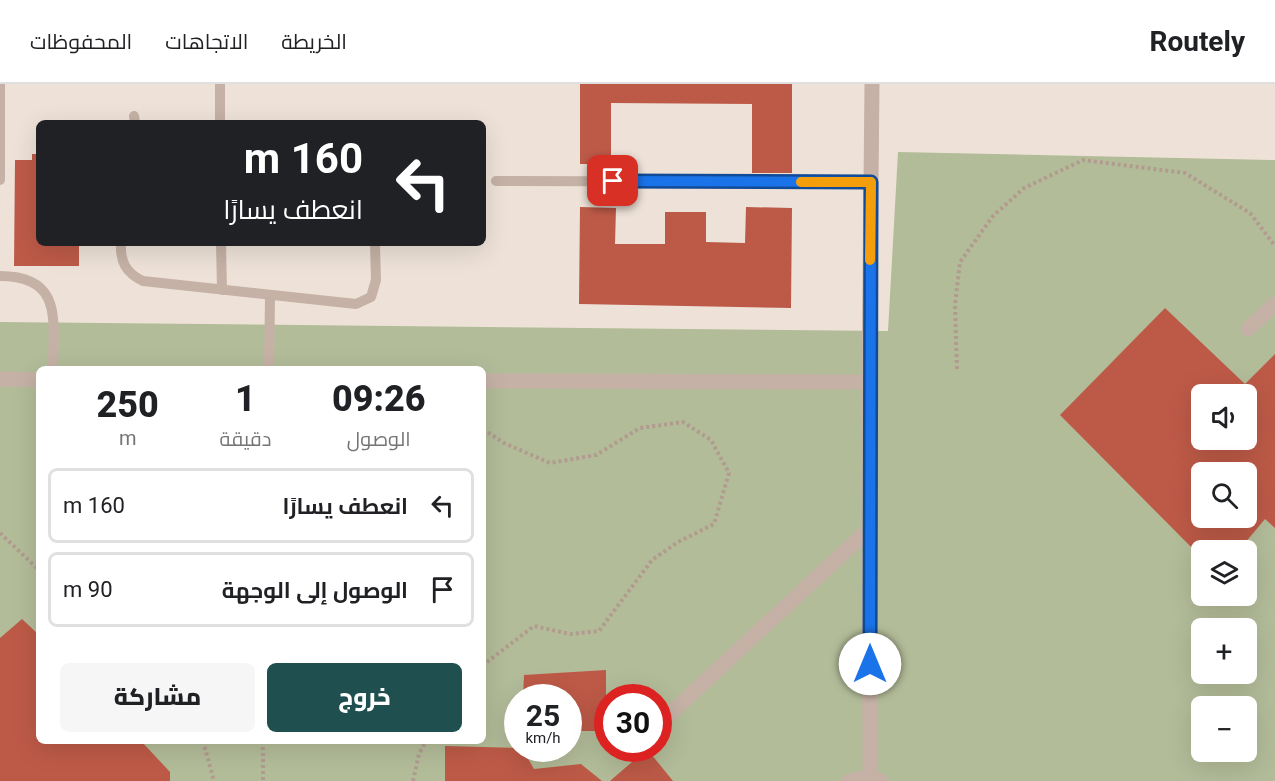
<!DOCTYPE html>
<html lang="ar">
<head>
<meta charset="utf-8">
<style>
	body { margin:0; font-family:Roboto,Cairo,sans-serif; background:#f6f6f6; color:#202124; direction:rtl; height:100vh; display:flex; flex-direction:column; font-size:22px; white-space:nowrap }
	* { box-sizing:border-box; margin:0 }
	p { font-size:20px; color:#757577 }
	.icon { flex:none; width:33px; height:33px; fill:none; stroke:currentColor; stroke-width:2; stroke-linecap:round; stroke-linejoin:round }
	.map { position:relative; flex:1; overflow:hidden; direction:ltr }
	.drawer { position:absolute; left:36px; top:282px; width:450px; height:378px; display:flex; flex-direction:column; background:#fff; border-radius:9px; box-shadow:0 6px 24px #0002; direction:rtl }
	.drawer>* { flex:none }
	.banner { position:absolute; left:36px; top:36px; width:450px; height:126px; border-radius:9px; box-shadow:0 6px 24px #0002; direction:rtl; background:#202124; color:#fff; overflow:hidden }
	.buttons { position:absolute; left:1191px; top:300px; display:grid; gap:12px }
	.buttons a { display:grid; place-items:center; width:66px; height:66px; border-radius:9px; background:#fff; box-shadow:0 6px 24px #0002; font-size:30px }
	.speed { position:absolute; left:504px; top:600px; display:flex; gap:12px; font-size:30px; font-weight:700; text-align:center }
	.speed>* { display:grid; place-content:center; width:78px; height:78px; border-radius:50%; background:#fff; box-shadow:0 6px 24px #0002; line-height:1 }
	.speed small { font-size:15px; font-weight:400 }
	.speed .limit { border:9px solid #d22; background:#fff; color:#111 }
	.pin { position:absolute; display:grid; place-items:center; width:51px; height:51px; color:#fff; margin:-26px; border-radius:12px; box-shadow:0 3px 9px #0006 }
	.me { position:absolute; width:66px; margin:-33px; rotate:0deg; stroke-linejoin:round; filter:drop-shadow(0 0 4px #0008) }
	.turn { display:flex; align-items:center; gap:21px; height:126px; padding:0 24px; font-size:27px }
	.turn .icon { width:78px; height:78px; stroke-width:2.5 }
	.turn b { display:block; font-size:42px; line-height:51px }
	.eta { display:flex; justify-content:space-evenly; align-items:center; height:102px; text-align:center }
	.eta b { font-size:36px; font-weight:800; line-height:42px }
	.primary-button { display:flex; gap:12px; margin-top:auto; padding:12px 24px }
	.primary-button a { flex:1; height:69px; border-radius:9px; background:#1f4f4f; color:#fff; font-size:24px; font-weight:800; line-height:69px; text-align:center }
	.primary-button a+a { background:#f6f6f6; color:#202124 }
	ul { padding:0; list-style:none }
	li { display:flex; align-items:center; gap:18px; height:75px; margin:0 12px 9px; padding:0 12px; border:3px solid #e0e0e0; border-radius:9px }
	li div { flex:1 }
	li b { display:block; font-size:22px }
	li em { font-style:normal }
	header { display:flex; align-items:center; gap:36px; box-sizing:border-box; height:84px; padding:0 30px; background:#fff; border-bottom:2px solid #e0e0e0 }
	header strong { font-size:28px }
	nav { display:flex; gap:33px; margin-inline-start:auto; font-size:21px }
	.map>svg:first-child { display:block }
</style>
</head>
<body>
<header>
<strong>Routely</strong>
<nav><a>الخريطة</a><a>الاتجاهات</a><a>المحفوظات</a></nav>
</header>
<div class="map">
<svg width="1275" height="697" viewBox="0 0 1275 697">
	<rect width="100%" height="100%" fill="#eee2d8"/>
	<!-- park -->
	<path fill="#b3bc99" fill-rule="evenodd" d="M 898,68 L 1275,76 L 1275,697 L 0,697 L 0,238 L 888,247 ZM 39,285 L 483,285 L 483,657 L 39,657 ZM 1202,310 L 1246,310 L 1246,356 L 1202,356 ZM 1202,388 L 1246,388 L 1246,434 L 1202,434 ZM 1202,466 L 1246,466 L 1246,512 L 1202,512 ZM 1202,544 L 1246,544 L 1246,590 L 1202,590 ZM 518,614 L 568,614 L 568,664 L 518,664 ZM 608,614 L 658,614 L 658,664 L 608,664 ZM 1202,622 L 1246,622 L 1246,668 L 1202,668 Z"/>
	<!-- building -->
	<path fill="#bd5a47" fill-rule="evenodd" d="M 580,0 L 792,0 L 792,89 L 752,89 L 752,20 L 611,19 L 611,80 L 580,80 Z
		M 32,70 L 39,70 L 39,159 L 79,159 L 79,182 L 14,182 L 15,76 L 32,76 Z
		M 580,123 L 616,124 L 615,160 L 665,160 L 665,128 L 706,128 L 706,158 L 745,159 L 746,123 L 792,124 L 791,224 L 579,220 Z
		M 1165,224 L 1245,300 L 1275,270 L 1275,444 L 1265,435 L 1239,466 L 1202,466 L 1202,474 L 1060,331 ZM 1202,310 L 1246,310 L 1246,356 L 1202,356 ZM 1202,388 L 1246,388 L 1246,434 L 1202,434 Z
		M 22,535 L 39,551 L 39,657 L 141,657 L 170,688 L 170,697 L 0,697 L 0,554 Z
		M 606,586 L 606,647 L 568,647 L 568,614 L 523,614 L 524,591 Z
		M 445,662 L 522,664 L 534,685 L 581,680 L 602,697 L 445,697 Z
		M 647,665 L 673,697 L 610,697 Z"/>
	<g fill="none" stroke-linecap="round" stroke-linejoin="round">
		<!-- path -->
		<path stroke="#b19b8f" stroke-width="4" stroke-dasharray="3 3" stroke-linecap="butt" d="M 957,285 L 955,221 L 960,178 L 993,132 L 1024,104 L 1083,76 L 1185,89 L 1250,129 L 1275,162
			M 483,345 L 504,359 L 550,379 L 596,371 L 640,344 L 683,338 L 711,356 L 729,389 L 714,440 L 678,458 L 652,476 L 599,547 L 570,550 L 534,542 L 483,581
			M 0,449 L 39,486
			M 203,657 L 214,697
			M 263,657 L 263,697
			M 413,697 L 419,670 L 426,657"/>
		<!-- service -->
		<path stroke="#c5b1a5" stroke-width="10" d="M 220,0 L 220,39
			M 134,32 L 135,39
			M 0,96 L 0,0
			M 496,97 L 871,98
			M 121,159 C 120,178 126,189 143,197 L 356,220 L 371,213 L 376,196 L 375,161
			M 221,159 L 222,206
			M 0,192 C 64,192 53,238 53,285
			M 269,285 L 270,212"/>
		<!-- minor -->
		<path stroke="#c5b1a5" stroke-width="15" d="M 1248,245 L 1275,220
			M 0,295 L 39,296
			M 483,297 L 869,298
			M 658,641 L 869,445
			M 870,693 L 869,298 L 872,0
			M 849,697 L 870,693 L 880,697"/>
	</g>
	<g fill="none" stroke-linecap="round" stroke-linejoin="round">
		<defs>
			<path id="route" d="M 613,97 L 871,98 L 870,580"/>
		</defs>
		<!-- route casing -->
		<use href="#route" stroke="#114b97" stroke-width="15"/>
		<!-- route -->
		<use href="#route" stroke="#1a73e8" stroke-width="10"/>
		<!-- slow -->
		<path stroke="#f59e0b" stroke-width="10" d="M 801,98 L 871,98 L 870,176"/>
	</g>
</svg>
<div class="buttons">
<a><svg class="icon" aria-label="sound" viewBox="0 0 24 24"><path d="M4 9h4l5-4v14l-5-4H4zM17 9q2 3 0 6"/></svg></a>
<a><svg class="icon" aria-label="search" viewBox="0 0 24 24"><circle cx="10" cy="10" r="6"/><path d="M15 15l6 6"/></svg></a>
<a><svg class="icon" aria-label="layers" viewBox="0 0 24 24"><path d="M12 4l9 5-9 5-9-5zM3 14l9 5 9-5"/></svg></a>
<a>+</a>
<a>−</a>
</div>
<div class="speed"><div>25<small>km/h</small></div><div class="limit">30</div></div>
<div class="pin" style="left:613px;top:97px;background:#d93025"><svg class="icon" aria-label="arrive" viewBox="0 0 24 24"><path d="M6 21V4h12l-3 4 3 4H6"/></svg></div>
<svg class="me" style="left:870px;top:580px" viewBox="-20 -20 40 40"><circle r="19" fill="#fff"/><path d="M0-13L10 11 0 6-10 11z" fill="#1a73e8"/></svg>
<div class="banner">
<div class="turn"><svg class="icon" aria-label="left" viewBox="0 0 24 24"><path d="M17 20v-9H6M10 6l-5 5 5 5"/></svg><div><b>160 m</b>انعطف يسارًا</div></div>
</div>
<section class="drawer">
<div class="eta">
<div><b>09:26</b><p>الوصول</p></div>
<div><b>1</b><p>دقيقة</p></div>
<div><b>250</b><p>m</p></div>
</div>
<ul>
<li><svg class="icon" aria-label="left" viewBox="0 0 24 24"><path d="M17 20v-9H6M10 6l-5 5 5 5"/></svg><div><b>انعطف يسارًا</b></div><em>160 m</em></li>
<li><svg class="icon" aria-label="arrive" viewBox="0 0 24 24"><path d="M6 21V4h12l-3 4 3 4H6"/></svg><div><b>الوصول إلى الوجهة</b></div><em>90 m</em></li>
</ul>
<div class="primary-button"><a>خروج</a><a>مشاركة</a></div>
</section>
</div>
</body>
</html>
